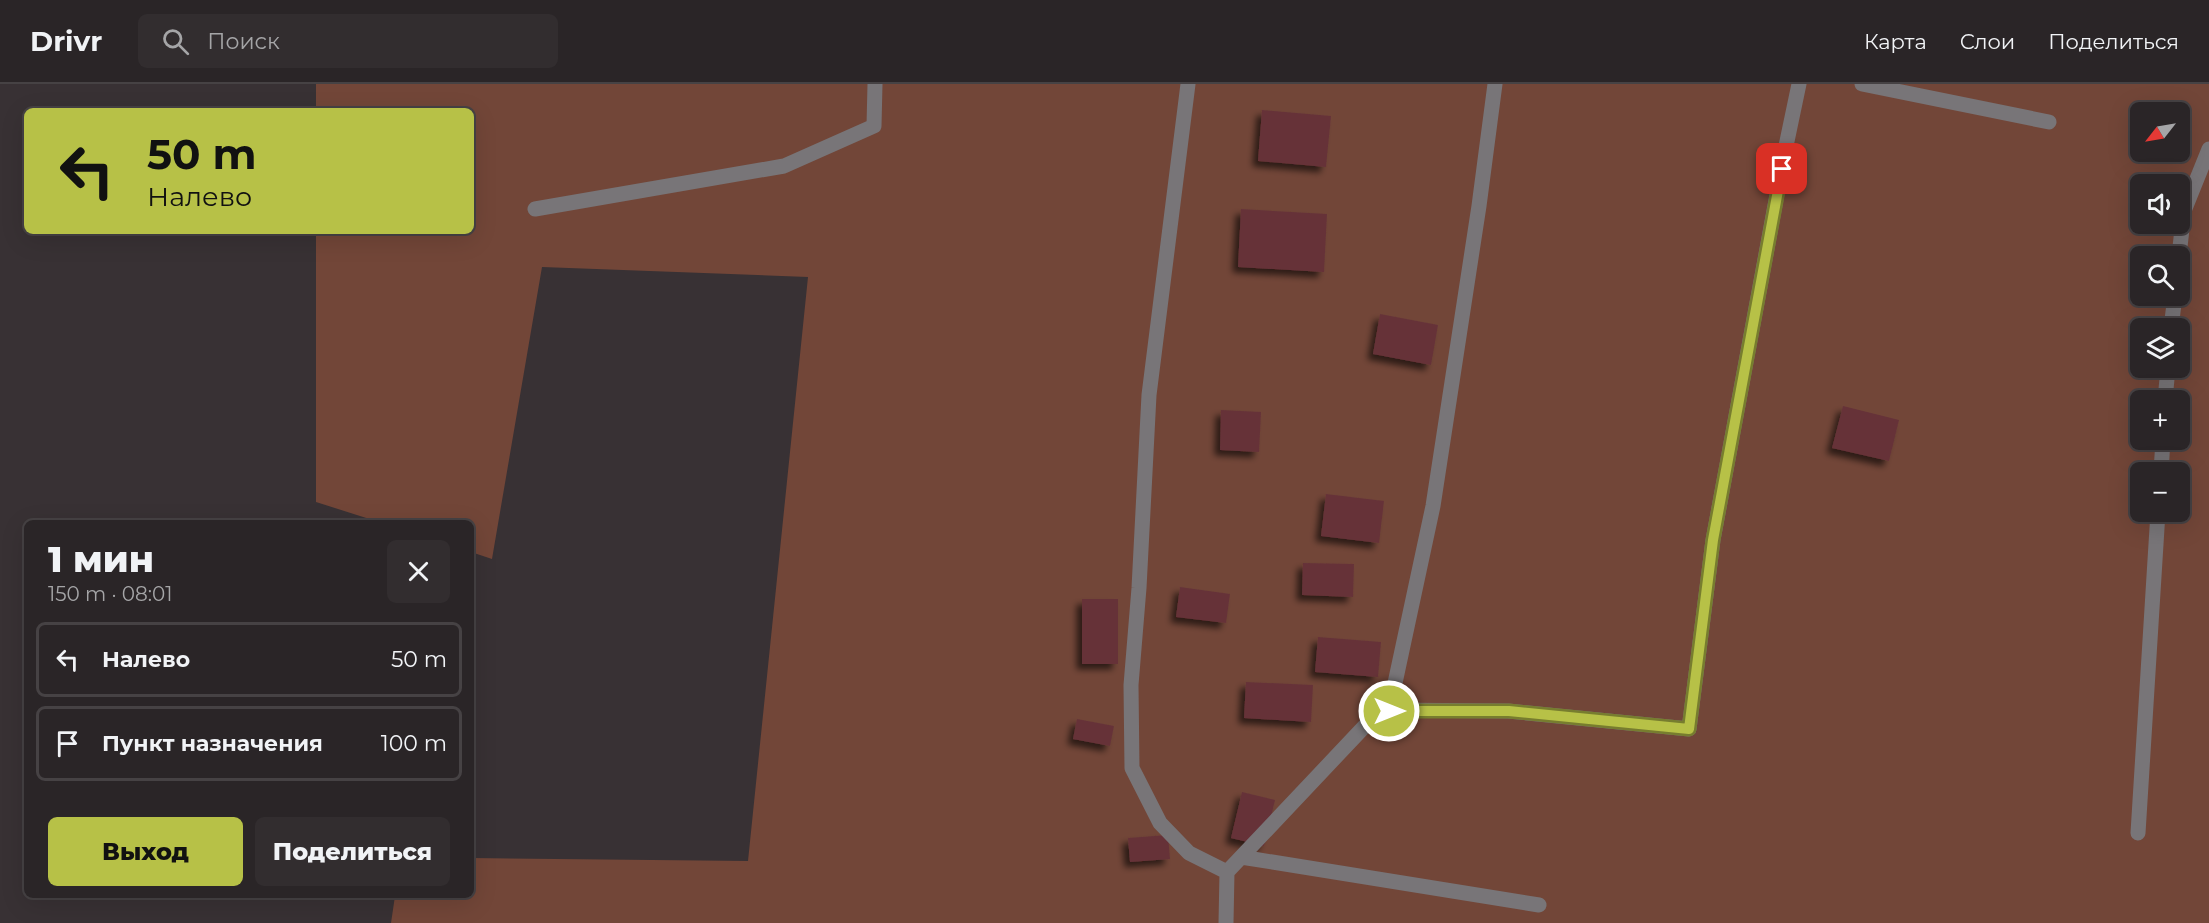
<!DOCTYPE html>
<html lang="ru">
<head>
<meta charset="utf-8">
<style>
	body { margin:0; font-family:Montserrat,sans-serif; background:#322d2f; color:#f1f3f6; height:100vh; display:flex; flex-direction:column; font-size:22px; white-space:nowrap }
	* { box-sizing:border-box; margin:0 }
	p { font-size:20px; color:#a5a5a7 }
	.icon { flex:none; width:33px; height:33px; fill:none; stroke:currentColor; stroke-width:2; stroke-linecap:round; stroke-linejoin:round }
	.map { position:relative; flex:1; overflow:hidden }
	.drawer { position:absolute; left:24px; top:436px; width:450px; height:378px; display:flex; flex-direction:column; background:#2a2527; border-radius:9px; box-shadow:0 6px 24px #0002,0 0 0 2px #464244 }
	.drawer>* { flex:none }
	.banner { position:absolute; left:24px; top:24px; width:450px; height:126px; border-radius:9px; box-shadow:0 6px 24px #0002,0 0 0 2px #464244; background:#b7c147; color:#111; overflow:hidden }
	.needle { width:39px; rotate:239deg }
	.tools { position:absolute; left:2130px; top:18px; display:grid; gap:12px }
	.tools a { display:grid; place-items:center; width:60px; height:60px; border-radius:9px; background:#2a2527; box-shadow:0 6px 24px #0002,0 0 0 2px #464244; font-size:30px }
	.pin { position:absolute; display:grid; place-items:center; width:51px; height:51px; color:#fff; margin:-26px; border-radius:12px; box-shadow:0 3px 9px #0006 }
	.me { position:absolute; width:66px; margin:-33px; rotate:90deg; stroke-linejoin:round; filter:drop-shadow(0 0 4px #0008) }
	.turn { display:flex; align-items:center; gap:21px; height:126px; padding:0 24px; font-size:27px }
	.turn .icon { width:78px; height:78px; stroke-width:2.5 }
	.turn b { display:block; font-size:42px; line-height:51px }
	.round { display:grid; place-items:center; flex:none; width:63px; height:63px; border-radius:9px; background:#322d2f }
	.overview { display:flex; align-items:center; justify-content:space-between; height:102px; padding:0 24px }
	h1 { font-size:36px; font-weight:800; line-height:45px }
	.button { display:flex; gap:12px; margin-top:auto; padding:12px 24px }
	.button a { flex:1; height:69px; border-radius:9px; background:#b7c147; color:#111; font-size:24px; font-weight:800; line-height:69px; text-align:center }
	.button a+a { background:#322d2f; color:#f1f3f6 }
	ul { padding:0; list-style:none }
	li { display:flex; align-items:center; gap:18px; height:75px; margin:0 12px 9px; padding:0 12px; border:3px solid #464244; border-radius:9px }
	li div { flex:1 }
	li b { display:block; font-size:22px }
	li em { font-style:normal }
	header { display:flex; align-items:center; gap:36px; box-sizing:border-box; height:84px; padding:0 30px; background:#2a2527; border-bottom:2px solid #464244 }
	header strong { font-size:28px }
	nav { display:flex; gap:33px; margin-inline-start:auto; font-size:21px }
	.search { width:420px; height:54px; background:#322d2f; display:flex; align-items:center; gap:15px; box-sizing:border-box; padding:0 21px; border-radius:9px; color:#a5a5a7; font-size:22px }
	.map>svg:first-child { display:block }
</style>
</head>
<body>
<header>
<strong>Drivr</strong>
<div class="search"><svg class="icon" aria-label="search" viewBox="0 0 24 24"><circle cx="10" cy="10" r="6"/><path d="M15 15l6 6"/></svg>Поиск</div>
<nav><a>Карта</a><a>Слои</a><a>Поделиться</a></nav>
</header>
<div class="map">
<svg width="2209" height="839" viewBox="0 0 2209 839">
	<defs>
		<filter id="shadow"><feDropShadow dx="-5.5" dy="5.5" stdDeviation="3" flood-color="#0009"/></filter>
	</defs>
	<rect width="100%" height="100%" fill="#383134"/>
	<!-- green -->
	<path fill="#724638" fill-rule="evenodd" d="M 316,0 L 2209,0 L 2209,839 L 391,839 L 395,812 L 471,812 L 471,774 L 748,777 L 808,193 L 542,183 L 492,475 L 471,468 L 471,440 L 382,439 L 316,418 L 316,147 L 471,147 L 471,27 L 316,27 ZM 2140,28 L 2180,28 L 2180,68 L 2140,68 ZM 2140,100 L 2180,100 L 2180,140 L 2140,140 ZM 2140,172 L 2180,172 L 2180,212 L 2140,212 ZM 2140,244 L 2180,244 L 2180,284 L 2140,284 ZM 2140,316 L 2180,316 L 2180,356 L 2140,356 ZM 2140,388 L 2180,388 L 2180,428 L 2140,428 Z"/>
	<!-- building -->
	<path fill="#663339" filter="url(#shadow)" d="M 1262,26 L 1331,32 L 1326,83 L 1258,77 Z
		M 1241,125 L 1327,130 L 1324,188 L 1238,183 Z
		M 1380,230 L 1438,241 L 1431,281 L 1373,270 Z
		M 1843,322 L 1899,336 L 1889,377 L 1832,364 Z
		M 1221,326 L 1261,328 L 1259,368 L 1220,366 Z
		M 1326,410 L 1384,417 L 1379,459 L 1321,452 Z
		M 1303,479 L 1354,480 L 1353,513 L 1302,511 Z
		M 1180,503 L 1230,510 L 1226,539 L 1176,533 Z
		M 1082,515 L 1118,515 L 1118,580 L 1082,580 Z
		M 1318,553 L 1381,558 L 1378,593 L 1315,588 Z
		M 1246,598 L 1313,601 L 1311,638 L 1244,634 Z
		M 1077,635 L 1114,642 L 1110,662 L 1073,655 Z
		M 1242,708 L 1275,716 L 1264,762 L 1231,754 Z
		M 1168,751 L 1170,775 L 1130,778 L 1128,754 Z"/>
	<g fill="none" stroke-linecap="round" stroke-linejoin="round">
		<!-- minor -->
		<path stroke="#787578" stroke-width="15" d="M 1188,0 L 1149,311 L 1139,504 L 1131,601 L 1132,684 L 1160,739 L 1189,769 L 1227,788 L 1226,839
			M 1862,0 L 2049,38
			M 535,125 L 784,82 L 874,42 L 875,0
			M 2179,172 L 2184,127 L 2209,65
			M 2171,244 L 2175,212
			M 2165,316 L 2168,284
			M 2161,388 L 2163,356
			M 1389,627 L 1433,422 L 1479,122 L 1495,0
			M 2138,749 L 2158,428
			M 1241,773 L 1539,821
			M 1227,788 L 1380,626 L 1508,627 L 1689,645 L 1713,456 L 1786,62 L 1799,0"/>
	</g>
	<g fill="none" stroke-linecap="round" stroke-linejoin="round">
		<defs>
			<path id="route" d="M 1389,627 L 1509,627 L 1689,645 L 1713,456 L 1782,85"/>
		</defs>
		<!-- route casing -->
		<use href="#route" stroke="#777d2e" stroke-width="15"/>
		<!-- route -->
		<use href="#route" stroke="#b7c147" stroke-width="10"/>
	</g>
</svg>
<div class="tools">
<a><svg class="needle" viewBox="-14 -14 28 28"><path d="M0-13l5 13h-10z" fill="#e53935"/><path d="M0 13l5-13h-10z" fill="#a5a5a7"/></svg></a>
<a><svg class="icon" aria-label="sound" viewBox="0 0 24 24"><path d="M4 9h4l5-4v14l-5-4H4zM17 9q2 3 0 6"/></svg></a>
<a><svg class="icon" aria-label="search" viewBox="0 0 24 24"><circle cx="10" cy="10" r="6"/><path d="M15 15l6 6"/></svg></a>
<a><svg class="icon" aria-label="layers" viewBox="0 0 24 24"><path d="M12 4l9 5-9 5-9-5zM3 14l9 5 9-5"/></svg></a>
<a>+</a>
<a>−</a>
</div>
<div class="pin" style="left:1782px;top:85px;background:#d93025"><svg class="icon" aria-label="arrive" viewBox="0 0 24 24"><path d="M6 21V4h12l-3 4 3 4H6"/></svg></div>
<svg class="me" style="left:1389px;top:627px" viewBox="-20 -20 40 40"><circle r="17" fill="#b7c147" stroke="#fff" stroke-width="3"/><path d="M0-11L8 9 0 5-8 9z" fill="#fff"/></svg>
<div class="banner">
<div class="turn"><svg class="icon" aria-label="left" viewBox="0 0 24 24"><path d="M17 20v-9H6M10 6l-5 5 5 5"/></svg><div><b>50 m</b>Налево</div></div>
</div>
<section class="drawer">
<div class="overview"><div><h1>1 мин</h1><p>150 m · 08:01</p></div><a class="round"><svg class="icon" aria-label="close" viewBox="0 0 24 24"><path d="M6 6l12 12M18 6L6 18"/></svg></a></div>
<ul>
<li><svg class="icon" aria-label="left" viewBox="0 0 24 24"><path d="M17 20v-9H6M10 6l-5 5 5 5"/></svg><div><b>Налево</b></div><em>50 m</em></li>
<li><svg class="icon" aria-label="arrive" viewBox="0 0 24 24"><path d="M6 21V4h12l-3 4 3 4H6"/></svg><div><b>Пункт назначения</b></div><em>100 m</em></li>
</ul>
<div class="button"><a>Выход</a><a>Поделиться</a></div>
</section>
</div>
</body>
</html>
